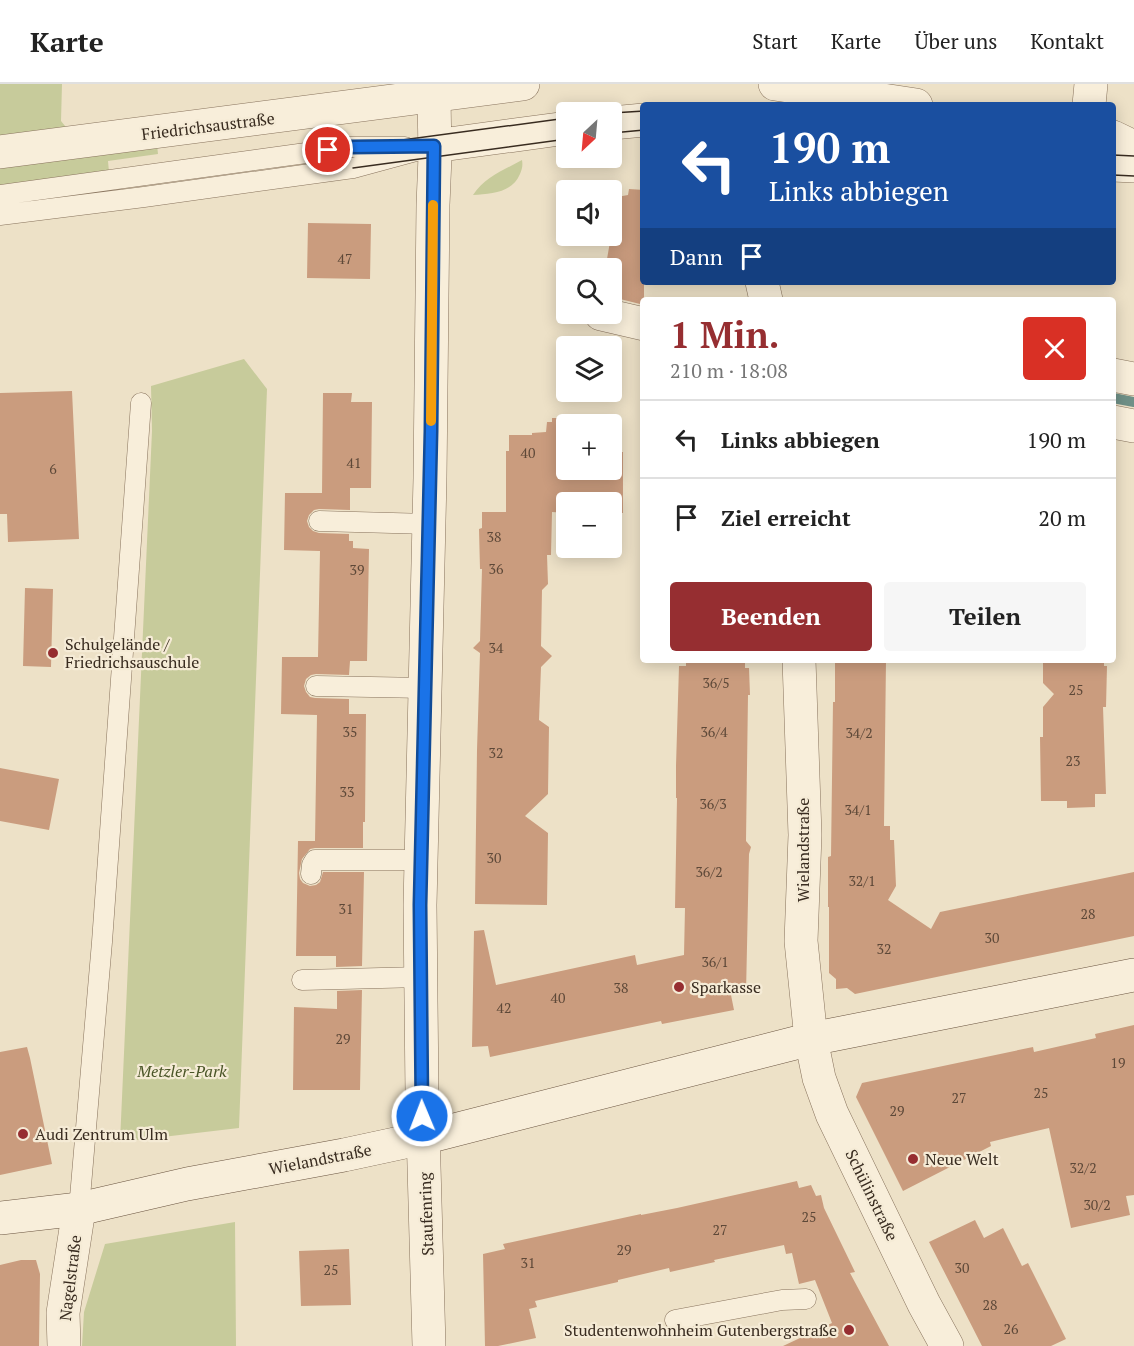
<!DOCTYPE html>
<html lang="de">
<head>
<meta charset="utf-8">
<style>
	body { margin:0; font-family:"PT Serif",serif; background:#f6f6f6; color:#222; height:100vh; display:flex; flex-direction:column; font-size:22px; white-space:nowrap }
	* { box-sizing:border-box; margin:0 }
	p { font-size:20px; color:#767676 }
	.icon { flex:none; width:33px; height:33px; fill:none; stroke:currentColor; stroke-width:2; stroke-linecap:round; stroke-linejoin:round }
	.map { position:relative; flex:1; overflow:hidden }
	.details { position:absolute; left:640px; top:213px; width:476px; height:366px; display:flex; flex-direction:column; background:#fff; border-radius:6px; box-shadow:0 3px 15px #0003 }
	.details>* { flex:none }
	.guide { position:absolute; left:640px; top:18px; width:476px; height:183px; border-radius:6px; box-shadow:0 3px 15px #0003; background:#1a4fa0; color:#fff; overflow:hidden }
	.needle { width:39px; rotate:206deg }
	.fabs { position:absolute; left:556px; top:18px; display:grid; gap:12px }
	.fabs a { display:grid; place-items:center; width:66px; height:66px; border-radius:6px; background:#fff; box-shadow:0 3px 15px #0003; font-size:30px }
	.pin { position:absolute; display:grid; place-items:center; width:51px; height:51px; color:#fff; margin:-26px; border:3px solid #fff; border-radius:50%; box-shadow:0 2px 6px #0007 }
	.me { position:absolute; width:66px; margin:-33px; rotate:359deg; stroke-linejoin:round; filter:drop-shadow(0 0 4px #0008) }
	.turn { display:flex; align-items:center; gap:21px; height:126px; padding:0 30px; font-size:27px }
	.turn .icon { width:78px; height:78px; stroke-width:2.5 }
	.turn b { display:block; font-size:42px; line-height:51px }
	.then { display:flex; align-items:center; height:57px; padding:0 30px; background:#0003; gap:12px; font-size:22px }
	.round { display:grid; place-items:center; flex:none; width:63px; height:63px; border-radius:6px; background:#f6f6f6 }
	.overview { display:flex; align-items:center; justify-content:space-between; height:102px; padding:0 30px }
	h1 { font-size:36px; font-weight:800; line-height:45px; color:#962e31 }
	.primary-button { display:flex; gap:12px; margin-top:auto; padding:12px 30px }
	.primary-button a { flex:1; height:69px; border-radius:6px; background:#962e31; color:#fff; font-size:24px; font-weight:800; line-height:69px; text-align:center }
	.primary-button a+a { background:#f6f6f6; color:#222 }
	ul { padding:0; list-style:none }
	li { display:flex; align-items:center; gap:18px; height:78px; padding:0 30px; border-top:2px solid #e0e0e0 }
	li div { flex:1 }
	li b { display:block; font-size:22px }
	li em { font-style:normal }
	header { display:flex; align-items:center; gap:36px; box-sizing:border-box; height:84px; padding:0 30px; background:#fff; border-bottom:2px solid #e0e0e0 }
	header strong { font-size:28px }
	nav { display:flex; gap:33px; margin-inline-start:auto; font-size:21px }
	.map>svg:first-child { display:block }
</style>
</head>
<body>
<header>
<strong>Karte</strong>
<nav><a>Start</a><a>Karte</a><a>Über uns</a><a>Kontakt</a></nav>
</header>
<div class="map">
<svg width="1134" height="1262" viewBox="0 0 1134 1262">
	<rect width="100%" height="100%" fill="#ede1c7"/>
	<!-- green -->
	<path fill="#c7cb9b" d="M 0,0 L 62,0 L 61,37 L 78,58 L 0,68 Z
		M 157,61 L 158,70 L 108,77 L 109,88 L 0,103 L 0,82 Z
		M 522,76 C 523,82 522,85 520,90 C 512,109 491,110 473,111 C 485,93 504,86 522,76 Z
		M 244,275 L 267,305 L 239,1044 L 120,1058 L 152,347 L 151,302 Z
		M 235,1138 L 236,1262 L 82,1262 L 84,1228 L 105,1160 Z"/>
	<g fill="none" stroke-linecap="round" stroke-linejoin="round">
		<!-- stream -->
		<path stroke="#6f9087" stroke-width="10" d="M 1113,314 L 1134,318"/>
	</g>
	<!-- building -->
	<path fill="#ca9c7e" d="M 629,105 L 644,106 L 644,221 L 612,213 L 612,203 L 617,176 L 607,175 L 611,152 L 612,152 L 617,113 L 628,111 Z
		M 308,139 L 371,140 L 370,195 L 307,194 Z
		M 72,307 L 79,455 L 8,458 L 7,430 L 0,430 L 0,309 Z
		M 323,309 L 352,309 L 351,318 L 372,318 L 371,404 L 350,404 L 350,426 L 319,425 L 314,426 L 309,431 L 307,437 L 309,443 L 313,447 L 319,449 L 349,450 L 349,457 L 353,457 L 353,464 L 369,465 L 367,577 L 350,577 L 349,591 L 316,590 L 311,591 L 306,595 L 304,602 L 306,608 L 310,613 L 315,614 L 349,615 L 349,630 L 366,630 L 365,738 L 363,738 L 363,764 L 315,764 L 310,765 L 302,775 L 299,789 L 300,795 L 303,799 L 310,802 L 316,801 L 320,798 L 323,788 L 364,788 L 362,882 L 336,883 L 336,872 L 296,872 L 298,757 L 315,757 L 317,631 L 281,630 L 282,573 L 318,573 L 320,467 L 284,466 L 285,409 L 322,409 Z
		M 552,334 L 578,334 L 579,338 L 584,339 L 584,340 L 567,340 L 567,386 L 612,386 L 612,353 L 620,353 L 620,368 L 623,368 L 623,429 L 612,429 L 612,418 L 567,418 L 567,429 L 552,428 L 551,471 L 547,471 L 548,500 L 542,506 L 541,562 L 552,572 L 541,583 L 539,636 L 549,643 L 548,710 L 525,732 L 548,749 L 547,821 L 475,820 L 477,666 L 480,569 L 473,564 L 480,557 L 482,485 L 480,485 L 479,445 L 482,444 L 482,428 L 506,428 L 506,367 L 509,367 L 509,351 L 532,351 L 532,349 L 546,348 L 547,338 L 552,338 Z
		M 25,504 L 53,505 L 51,583 L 23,582 Z
		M 686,576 L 745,576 L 745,584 L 749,584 L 750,611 L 748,611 L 746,757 L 751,763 L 749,770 L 746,909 L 731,911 L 734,926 L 662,940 L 661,937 L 490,973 L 488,962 L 472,963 L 474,847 L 484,846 L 496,901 L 635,871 L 637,881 L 684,871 L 685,824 L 675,824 L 677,714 L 676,714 L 676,682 L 679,582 L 686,582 Z
		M 835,576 L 886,576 L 884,742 L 890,742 L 890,756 L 894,756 L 896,802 L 888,816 L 931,845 L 940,828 L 1134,788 L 1134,852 L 855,910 L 847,904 L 836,905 L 836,895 L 829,889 L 829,823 L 828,823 L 828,773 L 831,772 L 833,618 L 835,618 Z
		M 1043,576 L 1104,576 L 1104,582 L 1107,582 L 1106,623 L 1103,623 L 1106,710 L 1095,710 L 1095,723 L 1067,724 L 1067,717 L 1041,717 L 1040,653 L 1043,653 L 1043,623 L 1054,610 L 1043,599 Z
		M 0,684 L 59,695 L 49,746 L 0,737 Z
		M 362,906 L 360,1006 L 293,1006 L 294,923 L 337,925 L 337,907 Z
		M 1134,941 L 1134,1111 L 1126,1112 L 1130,1131 L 1071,1144 L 1049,1044 L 990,1058 L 991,1062 L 903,1107 L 856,1013 L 862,999 L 1033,963 L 1034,968 L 1096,954 L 1095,950 Z
		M 27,963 L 30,974 L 52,1080 L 0,1091 L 0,968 Z
		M 797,1097 L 799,1104 L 811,1101 L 816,1112 L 821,1111 L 824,1124 L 855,1188 L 850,1189 L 889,1262 L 783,1262 L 832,1239 L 815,1196 L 799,1200 L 792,1169 L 786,1170 L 784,1161 L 714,1176 L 715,1178 L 670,1188 L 669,1184 L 618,1196 L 618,1198 L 535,1217 L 537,1223 L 529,1225 L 536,1254 L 498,1262 L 485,1262 L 483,1170 L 505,1165 L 503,1160 L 641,1130 L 641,1131 L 677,1124 Z
		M 975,1136 L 984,1154 L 1003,1144 L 1022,1182 L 1028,1179 L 1066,1255 L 1051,1262 L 982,1262 L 929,1158 Z
		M 349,1165 L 351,1221 L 301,1222 L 299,1167 Z
		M 21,1176 L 36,1176 L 40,1190 L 39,1262 L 0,1262 L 0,1181 Z"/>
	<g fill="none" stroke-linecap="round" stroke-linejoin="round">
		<defs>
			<path id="lane" d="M 0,111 L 350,63 L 405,63
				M 0,131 L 144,113 L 353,84 L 434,62
				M 319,437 L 429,440
				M 316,602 L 426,604
				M 311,790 L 312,781 L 315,776 L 421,776
				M 302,896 L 421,893
				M 79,1125 L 102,858 L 141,319
				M 675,1236 L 782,1216 L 806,1215"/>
			<path id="street" d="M 424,0 L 434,12 L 435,72 L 433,121 L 430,394 L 420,821 L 422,1010 L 429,1262
				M 775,0 L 916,21
				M 1089,21 L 1091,0
				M 612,39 L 644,36
				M 1113,53 L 1134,63
				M 434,62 L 567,44
				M 0,68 L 523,0
				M 1113,81 L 1134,82
				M 762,198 L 766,216
				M 601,230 L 644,240
				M 1113,291 L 1134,295
				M 1113,338 L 1134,342
				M 799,576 L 805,751 L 801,857 L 811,955 L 819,994 L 832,1030 L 924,1220 L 947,1262
				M 64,1262 L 63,1229 L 79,1125"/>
			<path id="secondary" d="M 0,1134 L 79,1125 L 187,1100 L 344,1071 L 423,1054 L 811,955 L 1134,891"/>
		</defs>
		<!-- lane casing -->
		<use href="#lane" stroke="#88735d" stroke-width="21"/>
		<!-- street casing -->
		<use href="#street" stroke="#88735d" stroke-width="34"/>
		<!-- secondary casing -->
		<use href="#secondary" stroke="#6a5440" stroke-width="34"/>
		<!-- lane -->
		<use href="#lane" stroke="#f8eeda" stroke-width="20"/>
		<!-- street -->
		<use href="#street" stroke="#f8eeda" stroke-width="33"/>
		<!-- secondary -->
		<use href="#secondary" stroke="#f8eeda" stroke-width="33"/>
		<!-- tram -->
		<path stroke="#392c20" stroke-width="1.5" d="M 612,29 L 644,27
			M 612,49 L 644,46
			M 350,63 L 567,34
			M 1113,71 L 1134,72
			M 353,84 L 567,55
			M 1113,91 L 1134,92"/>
	</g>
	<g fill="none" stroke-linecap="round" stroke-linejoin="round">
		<defs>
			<path id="route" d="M 328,66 L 350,63 L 434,62 L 431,347 L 420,821 L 422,1032"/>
		</defs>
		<!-- route casing -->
		<use href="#route" stroke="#114b97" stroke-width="15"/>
		<!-- route -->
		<use href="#route" stroke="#1a73e8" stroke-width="10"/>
		<!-- slow -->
		<path stroke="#f59e0b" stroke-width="10" d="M 431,337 L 433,121"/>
	</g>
	<!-- markers -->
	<g fill="#962e31" stroke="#f5ebd6" stroke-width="2">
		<circle cx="53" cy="569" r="6"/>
		<circle cx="679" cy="903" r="6"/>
		<circle cx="23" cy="1050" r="6"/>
		<circle cx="913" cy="1075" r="6"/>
		<circle cx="849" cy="1246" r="6"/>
	</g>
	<g text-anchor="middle" stroke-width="4.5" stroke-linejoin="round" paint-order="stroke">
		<!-- number labels -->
		<g font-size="14" fill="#5d4838">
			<text x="345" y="180">47</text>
			<text x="528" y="374">40</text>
			<text x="354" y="384">41</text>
			<text x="53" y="390">6</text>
			<text x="494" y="458">38</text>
			<text x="496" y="490">36</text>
			<text x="357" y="491">39</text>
			<text x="496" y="569">34</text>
			<text x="716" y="604">36/5</text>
			<text x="1076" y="611">25</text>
			<text x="350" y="653">35</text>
			<text x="714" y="653">36/4</text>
			<text x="859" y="654">34/2</text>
			<text x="496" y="674">32</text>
			<text x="1073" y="682">23</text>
			<text x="347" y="713">33</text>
			<text x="713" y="725">36/3</text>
			<text x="858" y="731">34/1</text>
			<text x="494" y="779">30</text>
			<text x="709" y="793">36/2</text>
			<text x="862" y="802">32/1</text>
			<text x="346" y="830">31</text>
			<text x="1088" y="835">28</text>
			<text x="992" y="859">30</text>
			<text x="884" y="870">32</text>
			<text x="715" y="883">36/1</text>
			<text x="621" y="909">38</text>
			<text x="558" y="919">40</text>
			<text x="504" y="929">42</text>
			<text x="343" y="960">29</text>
			<text x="1118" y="984">19</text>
			<text x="1041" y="1014">25</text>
			<text x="959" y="1019">27</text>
			<text x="897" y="1032">29</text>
			<text x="1083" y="1089">32/2</text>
			<text x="1097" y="1126">30/2</text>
			<text x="809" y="1138">25</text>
			<text x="720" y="1151">27</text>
			<text x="624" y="1171">29</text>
			<text x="528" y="1184">31</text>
			<text x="962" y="1189">30</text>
			<text x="331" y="1191">25</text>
			<text x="990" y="1226">28</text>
			<text x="1011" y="1250">26</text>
		</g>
		<!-- street labels -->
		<g font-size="16" fill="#392c20" stroke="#f5ebd6">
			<text transform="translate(208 42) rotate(-7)" y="6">Friedrichsaustraße</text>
			<text transform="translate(803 766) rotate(-90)" y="6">Wielandstraße</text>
			<text transform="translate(320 1075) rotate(-11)" y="6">Wielandstraße</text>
			<text transform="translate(872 1111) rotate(64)" y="6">Schülinstraße</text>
			<text transform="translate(426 1130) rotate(-92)" y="6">Staufenring</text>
			<text transform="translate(70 1194) rotate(-83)" y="6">Nagelstraße</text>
		</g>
		<!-- poi labels -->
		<g font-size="16" fill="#392c20" stroke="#f5ebd6" text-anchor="start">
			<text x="65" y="566">Schulgelände /<tspan x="65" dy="18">Friedrichsauschule</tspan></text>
			<text x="691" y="909">Sparkasse</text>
			<text x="35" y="1056">Audi Zentrum Ulm</text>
			<text x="925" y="1081">Neue Welt</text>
			<text x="837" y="1252" text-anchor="end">Studentenwohnheim Gutenbergstraße</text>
		</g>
		<!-- park labels -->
		<g font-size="16" font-style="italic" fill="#4a5527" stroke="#f5ebd6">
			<text x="182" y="993">Metzler-Park</text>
		</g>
	</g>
</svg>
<div class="fabs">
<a><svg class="needle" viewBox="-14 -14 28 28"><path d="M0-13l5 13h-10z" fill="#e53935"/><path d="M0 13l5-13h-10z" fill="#767676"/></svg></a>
<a><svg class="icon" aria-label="sound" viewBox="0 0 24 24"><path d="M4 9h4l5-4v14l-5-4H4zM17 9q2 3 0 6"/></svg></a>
<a><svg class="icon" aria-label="search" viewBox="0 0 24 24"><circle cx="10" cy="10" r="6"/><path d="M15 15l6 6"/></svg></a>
<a><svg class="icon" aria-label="layers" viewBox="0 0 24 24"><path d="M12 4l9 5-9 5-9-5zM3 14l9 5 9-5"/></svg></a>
<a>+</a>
<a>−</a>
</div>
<div class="pin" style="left:328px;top:66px;background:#d93025"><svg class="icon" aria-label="arrive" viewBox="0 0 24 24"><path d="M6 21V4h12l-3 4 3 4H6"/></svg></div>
<svg class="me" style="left:422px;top:1032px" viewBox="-20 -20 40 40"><circle r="17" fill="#1a73e8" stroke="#fff" stroke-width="3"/><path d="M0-11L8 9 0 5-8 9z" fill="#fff"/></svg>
<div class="guide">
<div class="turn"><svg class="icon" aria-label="left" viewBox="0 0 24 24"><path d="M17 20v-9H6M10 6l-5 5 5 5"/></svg><div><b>190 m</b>Links abbiegen</div></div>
<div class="then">Dann<svg class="icon" aria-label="arrive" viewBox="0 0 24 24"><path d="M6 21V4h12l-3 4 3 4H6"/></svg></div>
</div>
<section class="details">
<div class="overview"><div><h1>1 Min.</h1><p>210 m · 18:08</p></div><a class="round" style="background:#d93025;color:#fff"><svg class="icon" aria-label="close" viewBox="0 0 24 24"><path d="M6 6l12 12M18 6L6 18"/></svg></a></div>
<ul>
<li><svg class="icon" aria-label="left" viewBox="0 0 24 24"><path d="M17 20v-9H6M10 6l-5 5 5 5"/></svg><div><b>Links abbiegen</b></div><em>190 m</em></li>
<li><svg class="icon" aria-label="arrive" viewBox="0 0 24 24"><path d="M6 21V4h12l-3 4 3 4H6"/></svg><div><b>Ziel erreicht</b></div><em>20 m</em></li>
</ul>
<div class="primary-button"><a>Beenden</a><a>Teilen</a></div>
</section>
</div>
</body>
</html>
